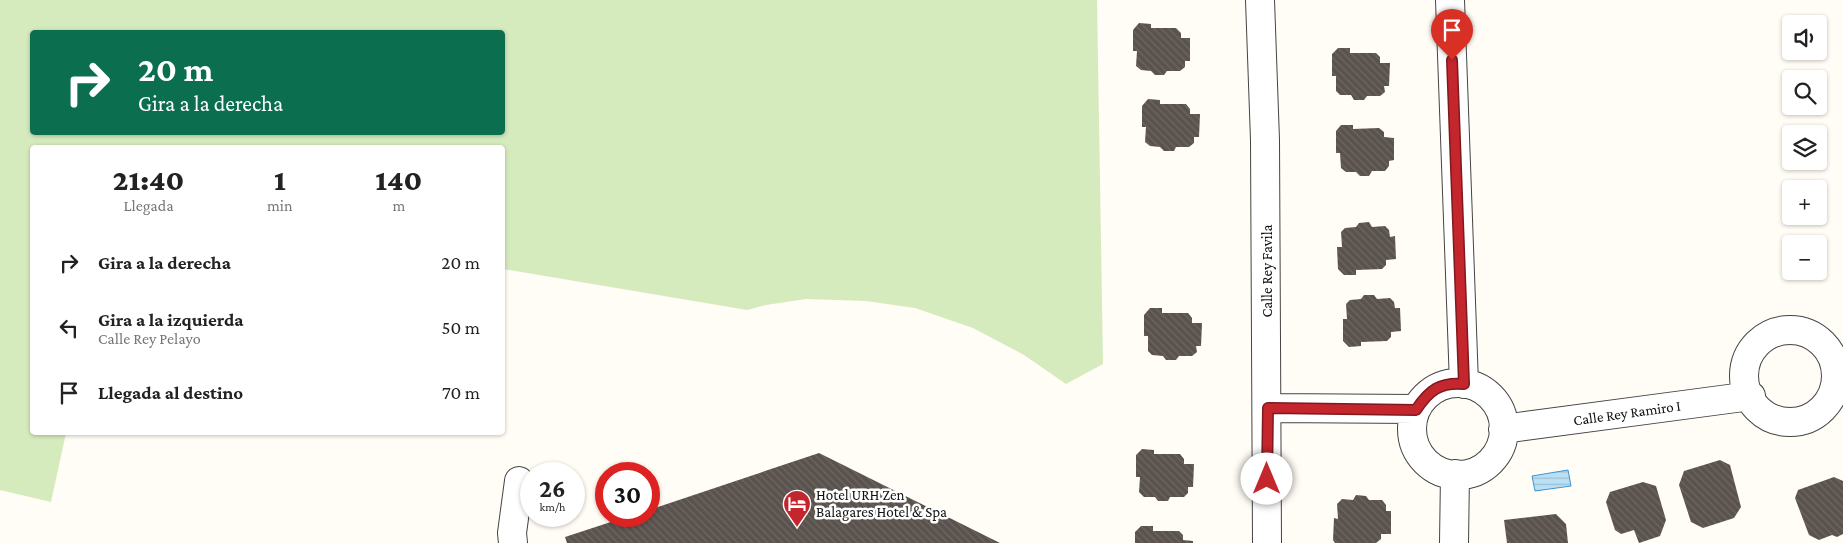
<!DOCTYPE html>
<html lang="es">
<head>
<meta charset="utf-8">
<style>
	body { margin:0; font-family:"Crimson Pro",serif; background:#f6f6f6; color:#222; height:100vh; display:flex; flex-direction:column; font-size:19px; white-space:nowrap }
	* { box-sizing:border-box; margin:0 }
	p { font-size:16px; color:#767676 }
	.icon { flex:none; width:28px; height:28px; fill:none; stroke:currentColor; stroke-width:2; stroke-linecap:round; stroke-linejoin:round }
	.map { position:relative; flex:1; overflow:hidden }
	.sheet { position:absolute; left:30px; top:145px; width:475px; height:290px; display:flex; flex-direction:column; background:#fff; border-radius:5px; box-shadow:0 1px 4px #0004 }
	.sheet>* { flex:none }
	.guide { position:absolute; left:30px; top:30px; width:475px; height:105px; border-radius:5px; box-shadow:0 1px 4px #0004; background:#0b6e4f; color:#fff; overflow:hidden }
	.fabs { position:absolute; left:1782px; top:15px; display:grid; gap:10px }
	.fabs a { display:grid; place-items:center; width:45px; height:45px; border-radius:5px; background:#fff; box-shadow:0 1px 4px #0004; font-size:25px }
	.speed { position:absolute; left:520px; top:462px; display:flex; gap:10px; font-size:25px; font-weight:700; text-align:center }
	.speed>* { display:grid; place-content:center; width:65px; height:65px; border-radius:50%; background:#fff; box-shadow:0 1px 4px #0004; line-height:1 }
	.speed small { font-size:12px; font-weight:400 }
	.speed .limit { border:8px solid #d22; background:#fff; color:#111 }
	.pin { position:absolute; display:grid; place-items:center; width:42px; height:42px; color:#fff; margin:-51px -21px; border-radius:50% 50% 50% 0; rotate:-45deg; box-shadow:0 0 5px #0007 }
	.pin .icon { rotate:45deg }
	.me { position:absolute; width:55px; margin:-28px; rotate:0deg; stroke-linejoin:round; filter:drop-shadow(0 0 4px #0008) }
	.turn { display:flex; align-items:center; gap:18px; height:105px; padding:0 25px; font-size:22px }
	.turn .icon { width:65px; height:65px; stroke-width:2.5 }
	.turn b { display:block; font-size:35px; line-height:42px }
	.eta { display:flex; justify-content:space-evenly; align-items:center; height:85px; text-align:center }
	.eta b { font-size:30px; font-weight:800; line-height:35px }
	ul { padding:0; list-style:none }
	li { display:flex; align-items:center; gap:15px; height:65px; padding:0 25px }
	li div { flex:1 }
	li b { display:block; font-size:19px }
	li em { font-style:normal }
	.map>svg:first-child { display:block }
</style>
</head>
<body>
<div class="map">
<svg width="1843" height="543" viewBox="0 0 1843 543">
	<defs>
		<pattern id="water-rules" width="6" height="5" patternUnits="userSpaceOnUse" patternTransform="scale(1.25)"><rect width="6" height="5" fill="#b9e0f7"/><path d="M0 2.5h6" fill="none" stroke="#9ebfd3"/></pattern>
		<pattern id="building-back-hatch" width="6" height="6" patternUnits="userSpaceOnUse" patternTransform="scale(1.25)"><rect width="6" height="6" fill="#5a524d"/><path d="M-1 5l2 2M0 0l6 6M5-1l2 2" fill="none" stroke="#6d6662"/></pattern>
	</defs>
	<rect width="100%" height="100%" fill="#fffdf5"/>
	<!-- grass -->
	<path fill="#d5ebbd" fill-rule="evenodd" d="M 0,0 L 1097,0 L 1103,364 L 1066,384 L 1024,355 L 973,328 L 915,308 L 866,301 L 806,299 L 766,305 L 747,310 L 503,269 L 502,148 L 32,148 L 32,432 L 66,433 L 51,502 L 0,490 ZM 32,32 L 502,32 L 502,132 L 32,132 Z"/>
	<!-- water -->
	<path fill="url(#water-rules)" stroke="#3f96cf" d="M 1568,470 L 1571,486 L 1535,491 L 1532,476 Z"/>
	<!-- building -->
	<path fill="url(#building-back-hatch)" d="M 1139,23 L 1151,24 L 1151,28 L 1176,28 L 1181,33 L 1181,38 L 1190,38 L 1190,61 L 1185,61 L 1185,67 L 1180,71 L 1167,71 L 1164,75 L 1155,75 L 1151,71 L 1141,70 L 1136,66 L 1137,51 L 1133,51 L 1133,30 Z
		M 1338,48 L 1350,48 L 1350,53 L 1376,53 L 1380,57 L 1380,63 L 1390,63 L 1389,86 L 1384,86 L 1385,92 L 1380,96 L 1367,96 L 1364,100 L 1354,100 L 1351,95 L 1340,95 L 1336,91 L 1336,76 L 1332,76 L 1332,54 Z
		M 1148,99 L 1160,100 L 1160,104 L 1186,104 L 1190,109 L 1190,114 L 1200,114 L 1199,137 L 1194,137 L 1194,143 L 1189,147 L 1176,147 L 1174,151 L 1164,151 L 1160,147 L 1150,146 L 1145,142 L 1146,127 L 1142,127 L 1142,106 Z
		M 1341,125 L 1353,125 L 1353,129 L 1379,128 L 1384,132 L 1384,137 L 1394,138 L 1394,160 L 1389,161 L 1389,166 L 1385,171 L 1372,171 L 1369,176 L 1360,176 L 1356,172 L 1346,172 L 1341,168 L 1340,153 L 1336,153 L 1336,131 Z
		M 1369,222 L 1372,227 L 1385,226 L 1389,230 L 1390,237 L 1395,236 L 1396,259 L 1386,260 L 1386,265 L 1382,269 L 1356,270 L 1356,275 L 1344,275 L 1338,269 L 1337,247 L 1342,247 L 1341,232 L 1345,228 L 1356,227 L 1359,223 Z
		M 1364,295 L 1374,295 L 1377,299 L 1390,298 L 1394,302 L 1395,308 L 1400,308 L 1401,331 L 1391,332 L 1391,337 L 1387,341 L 1361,342 L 1361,346 L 1349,347 L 1343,341 L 1343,319 L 1347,319 L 1346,304 L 1350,300 L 1361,299 Z
		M 1150,308 L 1162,308 L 1162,313 L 1188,313 L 1192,318 L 1192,323 L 1202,323 L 1201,346 L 1196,346 L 1197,352 L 1192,356 L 1179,356 L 1176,360 L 1166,360 L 1163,356 L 1152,355 L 1148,351 L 1148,336 L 1144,336 L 1144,315 Z
		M 1142,449 L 1154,450 L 1154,454 L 1180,454 L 1184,459 L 1184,464 L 1194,464 L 1193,487 L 1188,487 L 1188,493 L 1184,497 L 1170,497 L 1168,501 L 1158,501 L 1155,497 L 1144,497 L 1139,492 L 1140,477 L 1136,477 L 1136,455 Z
		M 819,453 L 1000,543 L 567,543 L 565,537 L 629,516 L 649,516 L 649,510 Z
		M 1720,460 L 1730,465 L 1741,507 L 1734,518 L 1703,528 L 1691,522 L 1679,485 L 1684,471 Z
		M 1834,477 L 1843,481 L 1843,534 L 1837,537 L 1832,535 L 1819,540 L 1809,535 L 1795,498 L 1798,490 Z
		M 1643,482 L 1656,486 L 1666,520 L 1660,536 L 1639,543 L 1634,530 L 1621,534 L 1615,530 L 1606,502 L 1610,492 Z
		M 1356,495 L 1366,496 L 1369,500 L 1382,500 L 1386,505 L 1386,511 L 1391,511 L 1391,534 L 1381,534 L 1381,539 L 1376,543 L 1335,543 L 1333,540 L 1334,518 L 1338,519 L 1337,504 L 1342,499 L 1353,500 Z
		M 1556,514 L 1566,524 L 1568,543 L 1507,543 L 1504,520 Z
		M 1141,526 L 1153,526 L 1153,531 L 1179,531 L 1183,535 L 1183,540 L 1193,541 L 1193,543 L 1135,543 L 1135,532 Z"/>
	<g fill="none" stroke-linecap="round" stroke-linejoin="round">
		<defs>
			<path id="street" d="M 1260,0 L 1265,140 L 1267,543
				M 1450,0 L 1464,384
				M1744 376a46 46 0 1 1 92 0a46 46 0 1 1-92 0Z
				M1412 429a46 46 0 1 1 92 0a46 46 0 1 1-92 0Z
				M 1268,408 L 1416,409
				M 1503,429 L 1751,396
				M 513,543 L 512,533 L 519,481
				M 1454,543 L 1455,474"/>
		</defs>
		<!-- street casing -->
		<use href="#street" stroke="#444" stroke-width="30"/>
		<!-- street -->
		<use href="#street" stroke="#fff" stroke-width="28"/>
	</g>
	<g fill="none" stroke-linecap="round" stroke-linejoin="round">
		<defs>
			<path id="route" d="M 1267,479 L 1268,408 L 1416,410 C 1429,390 1440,382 1464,384 L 1452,60"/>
		</defs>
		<!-- route casing -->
		<use href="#route" stroke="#7f191e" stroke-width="12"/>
		<!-- route -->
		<use href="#route" stroke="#c4262e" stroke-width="9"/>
	</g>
	<!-- icons -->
	<defs>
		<symbol id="hotel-pin" viewBox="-11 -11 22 30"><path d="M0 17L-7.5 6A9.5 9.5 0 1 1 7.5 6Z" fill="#c4262e" stroke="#fff"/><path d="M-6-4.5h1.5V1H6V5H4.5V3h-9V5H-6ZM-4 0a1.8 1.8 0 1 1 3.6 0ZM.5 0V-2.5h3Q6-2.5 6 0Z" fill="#fff"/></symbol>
	</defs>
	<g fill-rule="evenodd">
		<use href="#hotel-pin" x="781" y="488" width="32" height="43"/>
	</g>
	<g text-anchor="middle" stroke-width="5" stroke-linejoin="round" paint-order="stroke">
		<!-- street labels -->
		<g font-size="15" fill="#111" stroke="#fff">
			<text transform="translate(1267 271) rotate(-90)" y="5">Calle Rey Favila</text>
			<text transform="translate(1627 413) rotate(-8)" y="5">Calle Rey Ramiro I</text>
		</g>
		<!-- poi labels -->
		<g font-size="15" fill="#111" stroke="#fff" text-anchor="start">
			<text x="816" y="500">Hotel URH Zen<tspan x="816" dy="17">Balagares Hotel &amp; Spa</tspan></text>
		</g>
	</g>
</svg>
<div class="fabs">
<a><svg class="icon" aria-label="sound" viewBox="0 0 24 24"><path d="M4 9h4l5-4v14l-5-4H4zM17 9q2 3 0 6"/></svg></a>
<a><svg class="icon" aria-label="search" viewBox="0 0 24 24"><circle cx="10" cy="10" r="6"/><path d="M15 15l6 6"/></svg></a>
<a><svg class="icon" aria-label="layers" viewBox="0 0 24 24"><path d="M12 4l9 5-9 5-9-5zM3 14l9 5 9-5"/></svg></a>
<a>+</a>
<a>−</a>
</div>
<div class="speed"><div>26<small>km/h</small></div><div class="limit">30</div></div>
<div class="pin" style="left:1452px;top:60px;background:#d93025"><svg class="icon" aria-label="arrive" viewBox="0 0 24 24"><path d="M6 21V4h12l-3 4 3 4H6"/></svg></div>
<svg class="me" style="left:1267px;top:479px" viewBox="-20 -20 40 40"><circle r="19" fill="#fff"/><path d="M0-13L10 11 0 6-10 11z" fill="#c4262e"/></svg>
<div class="guide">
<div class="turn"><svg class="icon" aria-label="right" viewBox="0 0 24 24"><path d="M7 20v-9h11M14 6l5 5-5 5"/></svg><div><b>20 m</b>Gira a la derecha</div></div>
</div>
<section class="sheet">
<div class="eta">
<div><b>21:40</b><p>Llegada</p></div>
<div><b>1</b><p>min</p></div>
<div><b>140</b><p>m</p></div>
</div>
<ul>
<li><svg class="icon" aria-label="right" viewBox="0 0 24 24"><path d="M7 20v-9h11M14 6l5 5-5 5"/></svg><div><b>Gira a la derecha</b></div><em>20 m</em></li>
<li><svg class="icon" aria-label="left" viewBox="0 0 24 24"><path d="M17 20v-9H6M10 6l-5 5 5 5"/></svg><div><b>Gira a la izquierda</b><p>Calle Rey Pelayo</p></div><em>50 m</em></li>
<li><svg class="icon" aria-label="arrive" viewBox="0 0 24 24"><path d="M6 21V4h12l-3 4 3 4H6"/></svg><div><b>Llegada al destino</b></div><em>70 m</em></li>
</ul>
</section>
</div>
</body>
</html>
